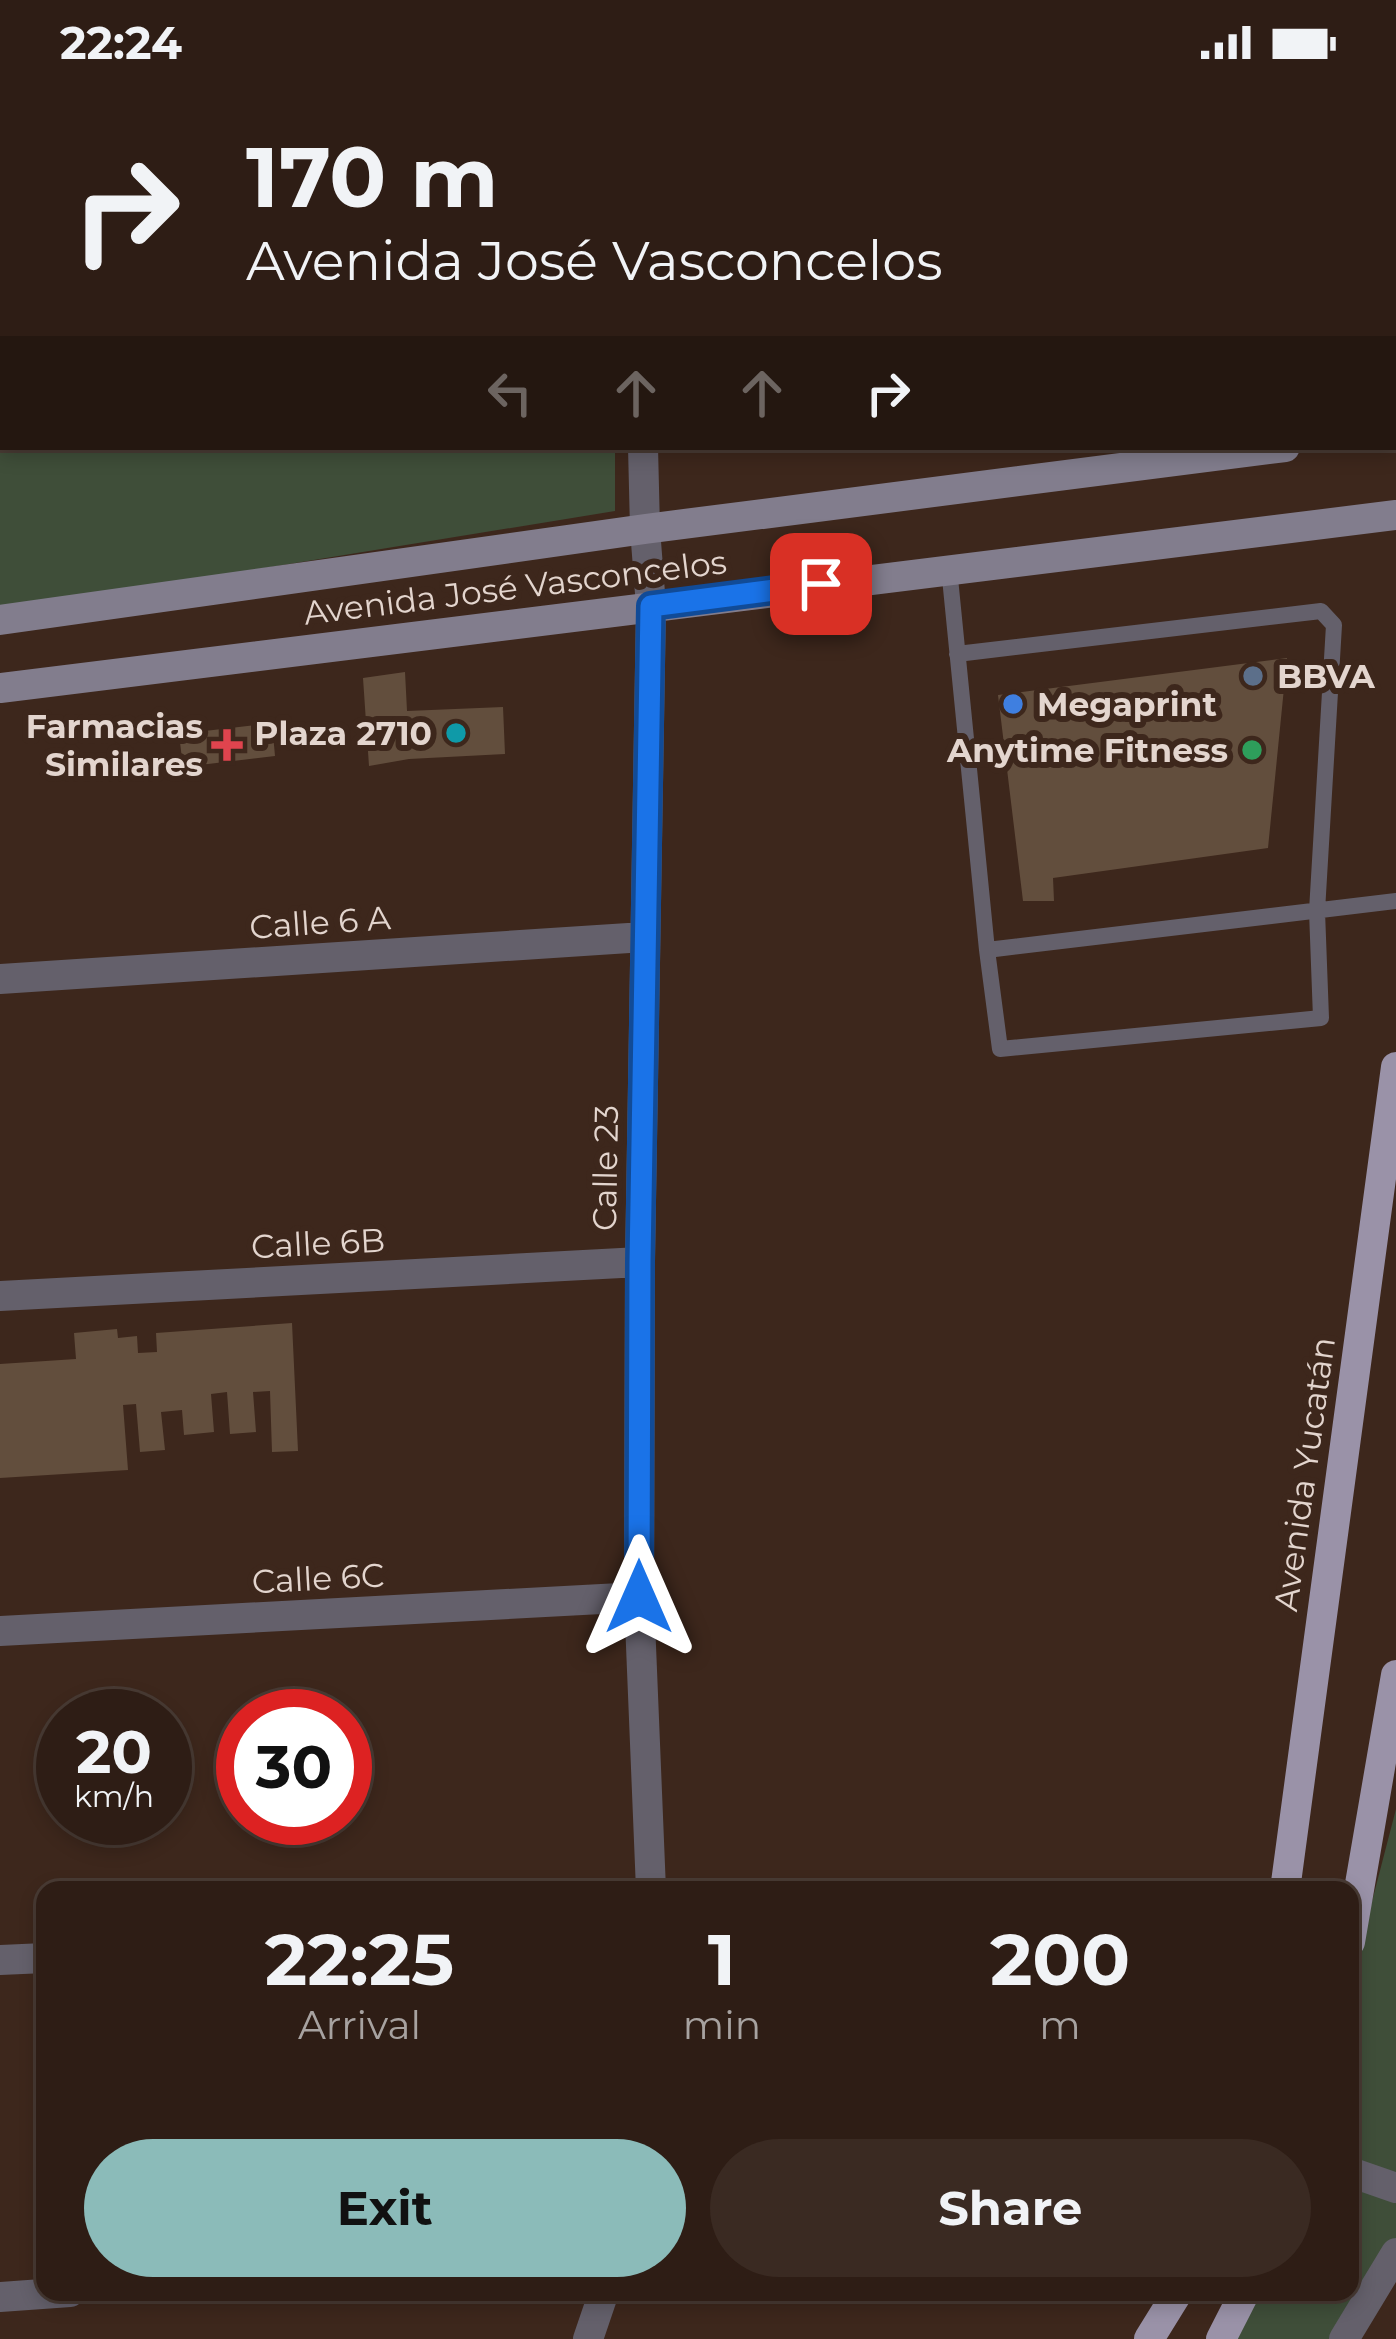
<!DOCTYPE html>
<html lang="en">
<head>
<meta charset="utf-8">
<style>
	body { margin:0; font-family:Montserrat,sans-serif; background:#3a2a22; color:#f1f3f6; height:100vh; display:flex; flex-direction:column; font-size:45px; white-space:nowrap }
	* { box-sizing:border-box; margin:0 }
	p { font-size:39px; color:#a7a2a0 }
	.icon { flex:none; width:66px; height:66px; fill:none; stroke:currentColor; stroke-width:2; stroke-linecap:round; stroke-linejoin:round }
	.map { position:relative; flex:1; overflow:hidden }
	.details { position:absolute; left:36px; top:1797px; width:1323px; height:420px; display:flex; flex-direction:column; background:#2e1d15; border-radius:24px; box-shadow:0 6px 18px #0003,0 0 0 3px #493b34 }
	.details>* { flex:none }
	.top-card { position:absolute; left:0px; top:0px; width:1398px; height:366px; box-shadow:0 6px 18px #0003,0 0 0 3px #493b34; background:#2e1d15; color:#f1f3f6; overflow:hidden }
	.speed { position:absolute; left:36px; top:1605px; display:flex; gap:24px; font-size:60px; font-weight:700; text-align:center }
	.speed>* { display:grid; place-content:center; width:156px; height:156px; border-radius:50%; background:#2e1d15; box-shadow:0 6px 18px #0003,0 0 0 3px #493b34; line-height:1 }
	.speed small { font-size:30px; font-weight:400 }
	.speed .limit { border:18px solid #d22; background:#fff; color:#111 }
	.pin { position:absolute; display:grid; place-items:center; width:102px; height:102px; color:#fff; margin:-51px; border-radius:24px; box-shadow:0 6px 18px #0006 }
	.me { position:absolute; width:132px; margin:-66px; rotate:0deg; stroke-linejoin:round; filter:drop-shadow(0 0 9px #0008) }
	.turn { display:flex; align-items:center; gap:42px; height:252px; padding:0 48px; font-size:54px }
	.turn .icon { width:156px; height:156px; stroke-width:2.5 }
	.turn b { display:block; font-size:84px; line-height:102px }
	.lanes { display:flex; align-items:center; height:114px; padding:0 48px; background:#0003; justify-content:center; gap:60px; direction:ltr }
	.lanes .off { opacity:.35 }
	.eta { display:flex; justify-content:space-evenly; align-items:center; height:204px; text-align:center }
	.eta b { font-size:72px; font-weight:700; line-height:84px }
	.button { display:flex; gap:24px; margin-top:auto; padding:24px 48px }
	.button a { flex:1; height:138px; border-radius:72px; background:#8bbbb9; color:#111; font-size:48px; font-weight:700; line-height:138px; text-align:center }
	.button a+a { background:#3a2a22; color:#f1f3f6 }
	.status { display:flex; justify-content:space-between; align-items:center; height:84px; padding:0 60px; background:#2e1d15; direction:ltr }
	.status svg { height:33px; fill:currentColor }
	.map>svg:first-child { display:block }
</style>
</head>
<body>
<div class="status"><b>22:24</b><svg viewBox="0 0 49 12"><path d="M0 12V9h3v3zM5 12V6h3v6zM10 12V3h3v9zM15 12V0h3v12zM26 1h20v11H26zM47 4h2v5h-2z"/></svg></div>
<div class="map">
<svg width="1396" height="2255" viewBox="0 0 1396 2255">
	<rect width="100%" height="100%" fill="#3d271c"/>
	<!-- green -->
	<path fill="#3f4e39" d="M 0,0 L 613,0 L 613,3 L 3,3 L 3,363 L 615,363 L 615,427 L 0,527 Z
		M 1396,1725 L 1396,2169 L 1344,2255 L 1221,2255 L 1245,2208 L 1350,2208 L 1350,1902 Z"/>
	<!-- building -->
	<path fill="#624e3d" d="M 1287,574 L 1268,764 L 1053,794 L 1054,817 L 1023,817 L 998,611 Z
		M 405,588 L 407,627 L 503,623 L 505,670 L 409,675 L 369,682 L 363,594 Z
		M 272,639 L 275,672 L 183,683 L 179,650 Z
		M 292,1239 L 298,1367 L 272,1368 L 270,1307 L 253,1308 L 256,1348 L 230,1350 L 227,1308 L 211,1310 L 214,1348 L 184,1351 L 182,1326 L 161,1328 L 165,1366 L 140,1368 L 136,1320 L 123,1321 L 128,1386 L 0,1394 L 0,1280 L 76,1275 L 74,1249 L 117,1245 L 118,1254 L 137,1252 L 138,1269 L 157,1268 L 156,1249 Z"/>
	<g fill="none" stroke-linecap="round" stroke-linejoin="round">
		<!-- lane -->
		<path stroke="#64606b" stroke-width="16" d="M 949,484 L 987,866 L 1000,965 L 1321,934 L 1317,827 L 1334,541 L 1321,527 L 957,570
			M 987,866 L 1396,817"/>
		<!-- street -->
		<path stroke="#64606b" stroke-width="30" d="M 636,0 L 636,3
			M 643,363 L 645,445 L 651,522 L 640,1178 L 639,1513 L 651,1806
			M 0,895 L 644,853
			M 0,1212 L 640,1178
			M 0,1547 L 639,1513
			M 0,1876 L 45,1874
			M 1350,2088 L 1396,2104
			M 0,2213 L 70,2208
			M 588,2255 L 604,2208
			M 1344,2255 L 1396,2169"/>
		<!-- secondary -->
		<path stroke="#827d8d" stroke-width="30" d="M 1395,349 L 1396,349
			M 0,536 L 645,445 L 1285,363
			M 0,604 L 1396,431"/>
		<!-- primary -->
		<path stroke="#9a92a8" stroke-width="30" d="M 1285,1806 L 1396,983
			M 1350,1858 L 1396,1591
			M 1149,2255 L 1178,2208
			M 1221,2255 L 1245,2208"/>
	</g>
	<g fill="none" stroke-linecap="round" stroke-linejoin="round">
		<defs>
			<path id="route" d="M 639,1513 L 640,1178 L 651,522 L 821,500"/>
		</defs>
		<!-- route casing -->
		<use href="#route" stroke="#114b97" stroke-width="30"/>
		<!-- route -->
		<use href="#route" stroke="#1a73e8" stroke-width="21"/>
	</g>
	<!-- markers -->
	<circle fill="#5c6f8a" stroke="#3d271c" stroke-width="4.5" cx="1253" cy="592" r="12"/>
	<circle fill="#3f7fe0" stroke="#3d271c" stroke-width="4.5" cx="1013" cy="620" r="12"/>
	<circle fill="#0f9aa8" stroke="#3d271c" stroke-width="4.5" cx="456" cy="649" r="12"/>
	<path fill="#e0444e" stroke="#3d271c" stroke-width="4.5" d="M221 643h12v12h12v12h-12v12h-12v-12h-12v-12h12z"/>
	<circle fill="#2e9e5b" stroke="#3d271c" stroke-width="4.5" cx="1252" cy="666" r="12"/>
	<g text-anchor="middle" stroke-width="12" stroke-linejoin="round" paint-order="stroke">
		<!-- street labels -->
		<g font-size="33" fill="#e3d5ce" stroke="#3d271c">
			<text transform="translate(515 503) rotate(-7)" y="12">Avenida José Vasconcelos</text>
			<text transform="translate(320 838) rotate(-4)" y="12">Calle 6 A</text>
			<text transform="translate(605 1084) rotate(-89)" y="12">Calle 23</text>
			<text transform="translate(318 1159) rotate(-3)" y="12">Calle 6B</text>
			<text transform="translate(1304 1390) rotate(-82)" y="12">Avenida Yucatán</text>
			<text transform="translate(318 1494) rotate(-3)" y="12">Calle 6C</text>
		</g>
		<!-- poi labels -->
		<g font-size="33" font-weight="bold" fill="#e3d5ce" stroke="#3d271c" text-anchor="end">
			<text x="1277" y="604" text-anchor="start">BBVA</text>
			<text x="1037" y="632" text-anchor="start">Megaprint</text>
			<text x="203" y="654">Farmacias<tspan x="203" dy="38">Similares</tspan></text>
			<text x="432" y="661">Plaza 2710</text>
			<text x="1228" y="678">Anytime Fitness</text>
		</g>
	</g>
</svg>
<div class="speed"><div>20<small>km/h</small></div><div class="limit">30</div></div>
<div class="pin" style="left:821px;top:500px;background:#d93025"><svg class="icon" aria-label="arrive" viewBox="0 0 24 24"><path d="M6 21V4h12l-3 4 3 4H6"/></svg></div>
<svg class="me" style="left:639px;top:1513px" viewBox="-20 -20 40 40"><path d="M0-17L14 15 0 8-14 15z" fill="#1a73e8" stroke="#fff" stroke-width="4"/></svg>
<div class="top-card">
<div class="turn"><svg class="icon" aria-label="right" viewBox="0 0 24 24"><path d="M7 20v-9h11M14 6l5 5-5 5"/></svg><div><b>170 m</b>Avenida José Vasconcelos</div></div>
<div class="lanes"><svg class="icon off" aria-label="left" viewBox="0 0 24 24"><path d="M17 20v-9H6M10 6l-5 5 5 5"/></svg><svg class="icon off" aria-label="ahead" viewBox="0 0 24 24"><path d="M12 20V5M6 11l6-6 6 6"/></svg><svg class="icon off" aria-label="ahead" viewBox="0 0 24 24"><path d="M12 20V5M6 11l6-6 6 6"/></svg><svg class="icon" aria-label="right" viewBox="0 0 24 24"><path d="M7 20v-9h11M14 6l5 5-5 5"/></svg></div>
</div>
<section class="details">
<div class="eta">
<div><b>22:25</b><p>Arrival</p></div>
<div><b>1</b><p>min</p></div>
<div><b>200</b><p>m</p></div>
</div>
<div class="button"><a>Exit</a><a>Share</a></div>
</section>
</div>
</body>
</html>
